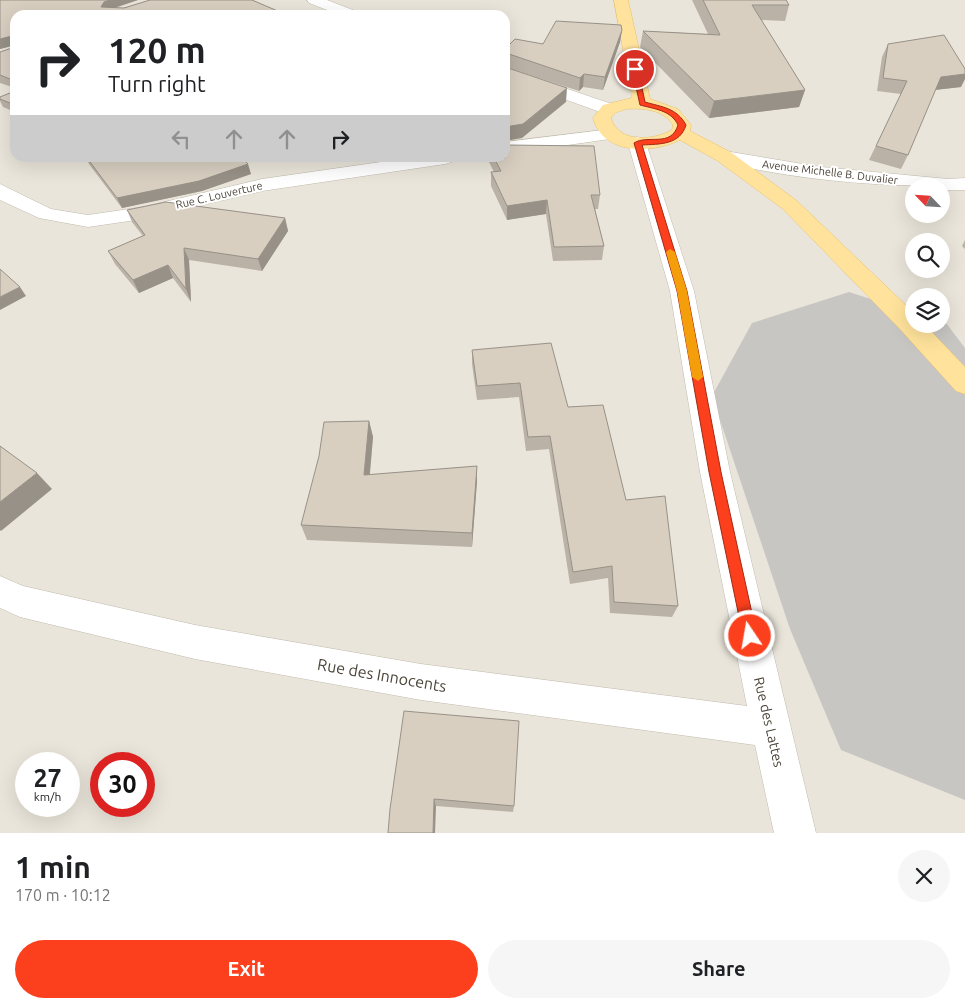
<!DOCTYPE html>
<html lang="en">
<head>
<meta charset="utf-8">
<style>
	body { margin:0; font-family:Ubuntu,sans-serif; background:#f6f6f6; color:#202124; height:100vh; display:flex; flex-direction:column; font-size:19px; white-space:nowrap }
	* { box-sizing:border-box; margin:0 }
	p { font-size:16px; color:#757577 }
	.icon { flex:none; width:28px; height:28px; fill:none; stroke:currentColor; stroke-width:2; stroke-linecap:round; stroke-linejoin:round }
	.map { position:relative; height:833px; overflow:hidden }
	.panel { display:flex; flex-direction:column; background:#fff; flex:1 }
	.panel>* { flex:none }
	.guide { position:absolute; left:10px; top:10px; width:500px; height:152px; border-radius:15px; box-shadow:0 5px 20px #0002; background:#fff; color:#202124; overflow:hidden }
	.needle { width:32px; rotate:295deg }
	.tools { position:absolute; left:905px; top:178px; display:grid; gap:10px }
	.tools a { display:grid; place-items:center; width:45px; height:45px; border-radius:50%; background:#fff; box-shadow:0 5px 20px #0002; font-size:25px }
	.speed { position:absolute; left:15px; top:752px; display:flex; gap:10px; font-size:25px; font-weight:700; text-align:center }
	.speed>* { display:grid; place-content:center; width:65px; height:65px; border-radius:50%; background:#fff; box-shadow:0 5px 20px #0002; line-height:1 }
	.speed small { font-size:12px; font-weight:400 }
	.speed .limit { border:8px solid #d22; background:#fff; color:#111 }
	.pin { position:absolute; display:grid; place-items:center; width:42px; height:42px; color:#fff; margin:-21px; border:2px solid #fff; border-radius:50%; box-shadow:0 1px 5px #0007 }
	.me { position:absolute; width:55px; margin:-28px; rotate:348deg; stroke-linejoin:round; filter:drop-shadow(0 0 4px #0008) }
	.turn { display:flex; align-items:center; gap:18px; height:105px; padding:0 15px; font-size:22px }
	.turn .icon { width:65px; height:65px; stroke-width:2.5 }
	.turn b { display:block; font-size:35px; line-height:42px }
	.lanes { display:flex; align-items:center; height:48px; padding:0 15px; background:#0003; justify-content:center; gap:25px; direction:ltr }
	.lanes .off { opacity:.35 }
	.round { display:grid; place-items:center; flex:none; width:52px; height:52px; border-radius:26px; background:#f6f6f6 }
	.head { display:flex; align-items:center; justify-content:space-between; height:85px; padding:0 15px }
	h1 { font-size:30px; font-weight:600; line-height:38px }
	.cta { display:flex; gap:10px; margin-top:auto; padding:10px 15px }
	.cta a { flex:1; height:58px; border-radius:30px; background:#fc3f1d; color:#fff; font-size:20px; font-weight:600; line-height:58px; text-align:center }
	.cta a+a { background:#f6f6f6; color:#202124 }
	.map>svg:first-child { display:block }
</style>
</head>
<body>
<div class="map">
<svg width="965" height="833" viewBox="0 0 965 833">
	<rect width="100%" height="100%" fill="#f6f3ec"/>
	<!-- residential -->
	<path fill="#eae5da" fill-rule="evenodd" d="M 0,0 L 965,0 L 965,833 L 0,833 ZM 15,15 L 505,15 L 505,158 L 15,158 ZM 914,186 L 941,186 L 941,214 L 914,214 ZM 914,241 L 941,241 L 941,269 L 914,269 ZM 914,296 L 941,296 L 941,324 L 914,324 ZM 26,764 L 69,764 L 69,806 L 26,806 ZM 101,764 L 144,764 L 144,806 L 101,806 Z"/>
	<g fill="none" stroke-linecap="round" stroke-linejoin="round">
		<!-- runway -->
		<path fill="#c8c6c3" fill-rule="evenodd" d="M 849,292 L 914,313 L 914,324 L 946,323 L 965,348 L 965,800 L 841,750 L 790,629 L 712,396 L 752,323 Z"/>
		<defs>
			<path id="minor" d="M 307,0 L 327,0 L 358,12 L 360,15 L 340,15 L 309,3 Z
				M 505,68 L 615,105 L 618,109 L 615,113 L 603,113 L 505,78 Z
				M 611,129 L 617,130 L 620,134 L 617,138 L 505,154 L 505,142 Z
				M 637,137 L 644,139 L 646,143 L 694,291 L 730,472 L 816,833 L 774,833 L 755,745 L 421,700 L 195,659 L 20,617 L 0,608 L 0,576 L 23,586 L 195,625 L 421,664 L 747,706 L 700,472 L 670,291 L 628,143 L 630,139 Z
				M 725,151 L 821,167 L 948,179 L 965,178 L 965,190 L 941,190 L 941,186 C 870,186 790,179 718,161 L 715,157 L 718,153 Z
				M 409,158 L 455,158 L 452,162 L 445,164 L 262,191 L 143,219 L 88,227 L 39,218 L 0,200 L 0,184 L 51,209 L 88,215 L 143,207 L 262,179 Z"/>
			<path id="major" d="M 614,0 L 628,0 L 650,99 L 678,109 L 691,125 L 690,131 L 732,153 L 797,201 L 914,313 L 914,324 L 924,324 L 965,367 L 965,394 L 956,391 L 900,329 L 783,209 L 718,161 L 680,140 C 651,154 603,155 593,118 L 603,105 L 632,98 ZM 626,109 C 643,108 663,109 673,125 L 672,130 C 652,141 618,143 611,118 L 615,113 Z"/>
		</defs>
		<!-- minor casing -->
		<use href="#minor" stroke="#c2bbae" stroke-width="1"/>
		<!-- major casing -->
		<use href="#major" stroke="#e6c16a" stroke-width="1"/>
		<!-- minor -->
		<use href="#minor" fill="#fff" fill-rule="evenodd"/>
		<!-- major -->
		<use href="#major" fill="#ffe39c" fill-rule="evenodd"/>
	</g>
	<!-- wall -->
	<path fill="#bab2a6" d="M 0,0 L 138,0 L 115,8 L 124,8 L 150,0 L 252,0 L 287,15 L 15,15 L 15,88 L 0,83 L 0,52 L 12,48 L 12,46 L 0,49 Z
		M 692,0 L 786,0 L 789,5 L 785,21 L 761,20 L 805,90 L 799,107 L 709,118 L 640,47 L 643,31 L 708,34 Z
		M 622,30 L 620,42 L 603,90 L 583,87 L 579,91 L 505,67 L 505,49 L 543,44 Z
		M 888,44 L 961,87 L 935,90 L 908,155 L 901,169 L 869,160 L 901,94 L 877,91 L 882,57 Z
		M 15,91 L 15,112 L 3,107 L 0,101 L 0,97 Z
		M 86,158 L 242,158 L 251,174 L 202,191 L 122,208 L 89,164 Z
		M 487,158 L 505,158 L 600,195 L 598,209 L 595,209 L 604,246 L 602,260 L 553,261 L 546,214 L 507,220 L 491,186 L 491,172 L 494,172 Z
		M 127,210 L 285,218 L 288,231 L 262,271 L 189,260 L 191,302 L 173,278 L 139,293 L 115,264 L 108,251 L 143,236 L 132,222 Z
		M 965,240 L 965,249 L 962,246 Z
		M 472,350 L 568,407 L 626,500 L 678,606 L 672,617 L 610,613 L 608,578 L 570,584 L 549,449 L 526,451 L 519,397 L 477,400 L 472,364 Z
		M 369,421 L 373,437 L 370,475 L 477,466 L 477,481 L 472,547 L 307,540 L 301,525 Z
		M 404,711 L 514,806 L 513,812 L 436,806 Z"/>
	<!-- shaded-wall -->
	<path fill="#979187" d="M 110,0 L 138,0 L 107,10 L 101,7 L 104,2 Z
		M 622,30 L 620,42 L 603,90 L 605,77 Z
		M 12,36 L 15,45 L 0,49 L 0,39 Z
		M 506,53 L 506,66 L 505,67 L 505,54 Z
		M 584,74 L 583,87 L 579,91 L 580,78 Z
		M 965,74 L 965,79 L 961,87 L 934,90 L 941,77 Z
		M 567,88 L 566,102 L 522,138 L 505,141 L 505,127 Z
		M 805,90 L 799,107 L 709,118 L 714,101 Z
		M 248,164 L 251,174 L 202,191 L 122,208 L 117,198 Z
		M 547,200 L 546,214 L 507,220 L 507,206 Z
		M 285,218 L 288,231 L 262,271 L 258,259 Z
		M 184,248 L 189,260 L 191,302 L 186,289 Z
		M 168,265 L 173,278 L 139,293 L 133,280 Z
		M 20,287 L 26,296 L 0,310 L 0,297 Z
		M 369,421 L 373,437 L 368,491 L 364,475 Z
		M 477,466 L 477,481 L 472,547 L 472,533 Z
		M 37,473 L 52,489 L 1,531 L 0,530 L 0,502 Z
		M 434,799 L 436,806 L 435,833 L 433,833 Z"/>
	<!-- building -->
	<path fill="#d8cfc1" stroke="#979187" d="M 0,0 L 110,0 L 104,2 L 101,7 L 124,8 L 150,0 L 252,0 L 287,15 L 15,15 L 15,81 L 0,75 L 0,52 L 12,48 L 12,36 L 0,39 Z
		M 703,0 L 786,0 L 789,5 L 752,5 L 805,90 L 714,101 L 643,31 L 720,35 Z
		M 556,21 L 621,25 L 622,30 L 605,77 L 584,74 L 580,78 L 506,53 L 505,54 L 505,49 L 515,39 L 543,44 Z
		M 944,35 L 965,69 L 965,74 L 941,77 L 908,155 L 876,146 L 907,81 L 883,78 L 888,44 Z
		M 505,67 L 567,88 L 523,124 L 505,127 Z
		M 15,91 L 15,105 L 0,99 L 0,97 Z
		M 505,145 L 594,146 L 600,195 L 591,195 L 604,246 L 554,247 L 547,200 L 507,206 L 491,172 L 501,171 L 494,158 L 505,158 Z
		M 87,158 L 242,158 L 248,164 L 199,181 L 117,198 Z
		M 166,202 L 285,218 L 258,259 L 184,248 L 186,289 L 168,265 L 133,280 L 108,251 L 145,235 L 127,210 Z
		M 0,269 L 20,287 L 0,297 Z
		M 551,343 L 568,407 L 603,405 L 626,500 L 665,496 L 678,606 L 614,602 L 612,566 L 573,572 L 550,436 L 528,437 L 520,383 L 477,386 L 472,350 Z
		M 369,421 L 364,475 L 477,466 L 472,533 L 301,525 L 319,456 L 324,422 Z
		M 0,446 L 37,473 L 0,502 Z
		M 404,711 L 519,721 L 514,806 L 434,799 L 433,833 L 388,833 L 390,809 Z"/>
	<!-- route -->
	<path fill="#fc3f1d" stroke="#a42913" d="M 635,67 L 638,69 L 645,102 C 662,107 677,108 686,125 C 680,145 660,144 642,145 L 687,291 L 721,472 L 757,636 L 755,641 L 750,643 L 745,641 L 743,636 L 709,472 L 677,291 L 634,143 C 648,134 671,148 678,125 C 671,110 654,109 640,105 L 632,69 Z"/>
	<!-- slow -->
	<path fill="#f59e0b" d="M 670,249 L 675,252 L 687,291 L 703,377 L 698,381 L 692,377 L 677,291 L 666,252 Z"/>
	<g text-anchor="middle" stroke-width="4" stroke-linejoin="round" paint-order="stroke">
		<!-- far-street labels -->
		<g font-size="11" fill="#4b4439" stroke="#fff">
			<text transform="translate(830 172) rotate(7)" y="4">Avenue Michelle B. Duvalier</text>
			<text transform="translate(219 195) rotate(-13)" y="4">Rue C. Louverture</text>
		</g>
		<!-- street labels -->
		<g font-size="14" fill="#4b4439" stroke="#fff">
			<text transform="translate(769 722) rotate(77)" y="5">Rue des Lattes</text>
		</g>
		<!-- near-street labels -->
		<g font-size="16" fill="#4b4439" stroke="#fff">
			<text transform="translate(382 675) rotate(10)" y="6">Rue des Innocents</text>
		</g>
	</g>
</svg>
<div class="tools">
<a><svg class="needle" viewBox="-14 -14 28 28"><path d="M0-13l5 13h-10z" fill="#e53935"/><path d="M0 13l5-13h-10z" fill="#757577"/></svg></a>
<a><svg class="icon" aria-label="search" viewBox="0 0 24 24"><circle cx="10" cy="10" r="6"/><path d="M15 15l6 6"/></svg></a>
<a><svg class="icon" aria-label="layers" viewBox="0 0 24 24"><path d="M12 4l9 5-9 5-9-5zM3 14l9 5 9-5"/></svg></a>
</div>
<div class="speed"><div>27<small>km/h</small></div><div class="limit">30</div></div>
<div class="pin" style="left:635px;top:69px;background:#d93025"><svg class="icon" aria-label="arrive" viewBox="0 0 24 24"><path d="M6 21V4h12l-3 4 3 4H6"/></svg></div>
<svg class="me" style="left:750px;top:636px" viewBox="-20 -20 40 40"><circle r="17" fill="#fc3f1d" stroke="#fff" stroke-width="3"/><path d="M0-11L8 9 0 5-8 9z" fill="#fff"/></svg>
<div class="guide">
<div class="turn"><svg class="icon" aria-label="right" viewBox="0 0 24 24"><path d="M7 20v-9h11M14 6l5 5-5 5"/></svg><div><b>120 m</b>Turn right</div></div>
<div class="lanes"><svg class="icon off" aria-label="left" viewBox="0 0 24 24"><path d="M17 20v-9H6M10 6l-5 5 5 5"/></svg><svg class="icon off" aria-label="ahead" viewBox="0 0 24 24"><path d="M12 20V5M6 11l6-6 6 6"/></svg><svg class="icon off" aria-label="ahead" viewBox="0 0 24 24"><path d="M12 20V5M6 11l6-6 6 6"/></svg><svg class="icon" aria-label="right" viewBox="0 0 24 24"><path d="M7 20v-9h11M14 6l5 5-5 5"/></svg></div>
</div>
</div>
<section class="panel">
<div class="head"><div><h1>1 min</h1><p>170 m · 10:12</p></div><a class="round"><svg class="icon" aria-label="close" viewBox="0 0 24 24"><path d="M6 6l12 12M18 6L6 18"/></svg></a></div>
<div class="cta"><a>Exit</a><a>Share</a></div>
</section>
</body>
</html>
